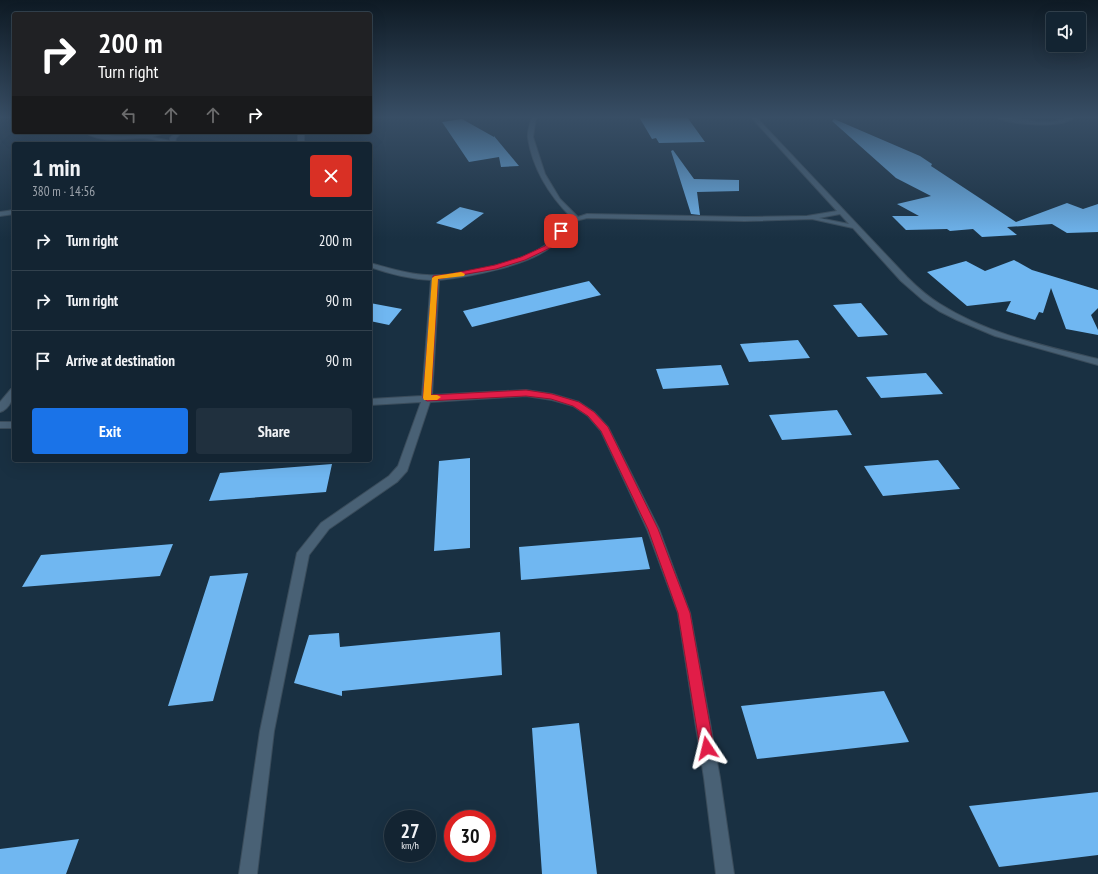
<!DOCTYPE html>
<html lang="en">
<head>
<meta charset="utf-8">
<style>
	body { margin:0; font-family:"PT Sans Narrow",sans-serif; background:#20303e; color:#f1f3f6; height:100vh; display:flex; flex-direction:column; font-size:15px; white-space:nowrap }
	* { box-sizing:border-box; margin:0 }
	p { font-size:13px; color:#9da4ac }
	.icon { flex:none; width:22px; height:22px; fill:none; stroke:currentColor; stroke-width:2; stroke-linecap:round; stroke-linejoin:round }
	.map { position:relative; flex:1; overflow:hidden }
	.details { position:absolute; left:12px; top:142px; width:360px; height:320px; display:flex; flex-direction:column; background:#132432; border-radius:4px; box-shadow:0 4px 16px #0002,0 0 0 1px #32414d }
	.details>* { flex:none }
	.banner { position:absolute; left:12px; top:12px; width:360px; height:122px; border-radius:4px; box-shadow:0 4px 16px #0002,0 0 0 1px #32414d; background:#202124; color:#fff; overflow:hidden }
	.controls { position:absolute; left:1046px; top:12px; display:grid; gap:8px }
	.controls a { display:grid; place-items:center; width:40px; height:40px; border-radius:4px; background:#132432; box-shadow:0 4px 16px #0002,0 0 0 1px #32414d; font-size:20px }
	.speed { position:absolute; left:384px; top:810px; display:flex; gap:8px; font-size:20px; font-weight:700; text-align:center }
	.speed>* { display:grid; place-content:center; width:52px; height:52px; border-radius:50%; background:#132432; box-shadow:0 4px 16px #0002,0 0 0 1px #32414d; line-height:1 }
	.speed small { font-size:10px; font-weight:400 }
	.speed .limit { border:6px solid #d22; background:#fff; color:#111 }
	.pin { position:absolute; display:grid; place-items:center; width:34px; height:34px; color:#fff; margin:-17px; border-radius:8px; box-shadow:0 2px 6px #0006 }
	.me { position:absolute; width:44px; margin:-22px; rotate:350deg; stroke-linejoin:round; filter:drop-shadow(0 0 3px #0008) }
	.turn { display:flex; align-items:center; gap:14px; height:84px; padding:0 20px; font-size:18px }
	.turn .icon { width:52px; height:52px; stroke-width:2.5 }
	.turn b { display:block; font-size:28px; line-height:34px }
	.lanes { display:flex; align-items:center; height:38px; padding:0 20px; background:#0003; justify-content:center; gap:20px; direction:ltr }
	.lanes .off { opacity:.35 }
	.round { display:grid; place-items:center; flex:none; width:42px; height:42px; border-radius:4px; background:#20303e }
	.overview { display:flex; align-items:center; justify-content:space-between; height:68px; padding:0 20px }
	h1 { font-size:24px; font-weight:600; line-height:30px }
	.primary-button { display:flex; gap:8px; margin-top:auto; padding:8px 20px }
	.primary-button a { flex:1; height:46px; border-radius:4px; background:#1a73e8; color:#fff; font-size:16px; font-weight:600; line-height:46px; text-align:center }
	.primary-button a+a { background:#20303e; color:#f1f3f6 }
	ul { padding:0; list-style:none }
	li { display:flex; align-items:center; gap:12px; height:60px; padding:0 20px; border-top:1px solid #32414d }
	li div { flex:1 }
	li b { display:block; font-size:15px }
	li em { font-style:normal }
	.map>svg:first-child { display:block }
</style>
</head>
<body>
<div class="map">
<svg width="1098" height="874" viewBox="0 0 1098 874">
	<rect width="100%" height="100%" fill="#193042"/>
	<!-- building -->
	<path fill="#70b7f1" d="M 639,117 L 687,117 L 705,142 L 659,143 L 656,138 L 652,139 Z
		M 462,119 L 494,137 L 494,136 L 519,166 L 501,167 L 499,157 L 469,162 L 442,122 Z
		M 834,119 L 920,156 L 932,164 L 931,166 L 1016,222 L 1067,203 L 1083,209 L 1098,204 L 1098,232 L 1067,233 L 1052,224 L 1007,227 L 1017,235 L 982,237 L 973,229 L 950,231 L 947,229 L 906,230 L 892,216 L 919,216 L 897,204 L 931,196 L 896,178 L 832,121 Z
		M 673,150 L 694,179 L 739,180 L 739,191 L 697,192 L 700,215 L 691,214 L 671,151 Z
		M 460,207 L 484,213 L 461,230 L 436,223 Z
		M 1014,260 L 1032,270 L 1098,290 L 1098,308 L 1091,315 L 1098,330 L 1098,335 L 1066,329 L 1051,288 L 1043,313 L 1039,312 L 1035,320 L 1006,311 L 1011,301 L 967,306 L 927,272 L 966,261 L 985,271 Z
		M 589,281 L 601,295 L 472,327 L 463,311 Z
		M 370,303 L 402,309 L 389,325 L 370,321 Z
		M 861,303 L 888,335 L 858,337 L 833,305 Z
		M 798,340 L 810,358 L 749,362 L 740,344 Z
		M 721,365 L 729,385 L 663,389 L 656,369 Z
		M 926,373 L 943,394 L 881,398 L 866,377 Z
		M 837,410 L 852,435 L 782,440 L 769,415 Z
		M 470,458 L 470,548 L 434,551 L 439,461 Z
		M 938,460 L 960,489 L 883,496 L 864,466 Z
		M 332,464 L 326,492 L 209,501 L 220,473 Z
		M 642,537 L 650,569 L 521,580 L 519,547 Z
		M 173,544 L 160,576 L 22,587 L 41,555 Z
		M 248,573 L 213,701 L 168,706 L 210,576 Z
		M 500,632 L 502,675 L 342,691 L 342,696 L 294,683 L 309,635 L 339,633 L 340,647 Z
		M 884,691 L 909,742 L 757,759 L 741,706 Z
		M 579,723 L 597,874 L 542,874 L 532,728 Z
		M 1098,792 L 1098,855 L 999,867 L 969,806 Z
		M 79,839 L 66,874 L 0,874 L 0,849 Z"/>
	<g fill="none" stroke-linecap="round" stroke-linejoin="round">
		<defs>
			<path id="minor" d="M 532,117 L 536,117 L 533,137 L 545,174 L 560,199 L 578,217 L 587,214 L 745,217 L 807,216 L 837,211 L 751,117 L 756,117 L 907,277 C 917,287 928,297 940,304 C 987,334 1045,346 1098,359 L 1098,365 L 995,336 L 957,320 L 939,311 L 924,301 L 901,281 L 853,228 L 812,219 L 745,221 L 587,218 L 567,223 C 564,232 559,240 552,246 C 528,266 469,277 439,280 L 432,395 L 526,390 L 552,394 L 579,402 L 594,412 L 608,427 L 659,529 L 690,613 L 720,778 L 734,874 L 716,874 L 704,778 L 678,613 L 647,529 L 601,431 L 588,416 L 573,406 L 552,400 L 526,396 L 430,402 L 407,471 L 397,482 L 329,529 L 309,555 L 274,731 L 257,874 L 239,874 L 260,731 L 297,553 L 321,523 L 389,476 L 398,466 L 421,402 L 370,405 L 370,399 L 422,396 L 431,280 C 410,279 390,274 370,267 L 370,263 C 389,268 407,274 427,275 C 456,277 528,262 549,242 C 556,236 558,228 562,221 L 572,218 C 550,196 533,170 528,138 C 527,132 530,123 532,117 ZM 840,214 L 849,224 L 819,218 Z
				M 996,117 C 1013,117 1031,122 1048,122 C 1058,122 1066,117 1075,117 C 1062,129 1011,125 996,117 Z
				M 84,132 C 98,132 111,137 125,136 C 140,136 154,132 169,132 L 152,137 L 170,141 L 170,138 L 176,132 L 182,132 L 176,138 L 175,144 C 164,144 154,138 144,138 C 124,138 102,144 84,132 Z
				M 298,132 L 304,132 L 304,144 L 298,144 Z
				M 14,210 L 14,214 L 0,216 L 0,212 Z
				M 14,388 C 14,397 10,409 0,412 L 0,402 L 11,389 Z
				M 0,422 L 14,422 L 14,428 L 0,428 Z"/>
		</defs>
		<!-- minor casing -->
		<use href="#minor" stroke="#3a4c5b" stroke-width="2"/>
		<!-- minor -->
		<use href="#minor" fill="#496175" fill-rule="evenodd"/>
	</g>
	<!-- sky -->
	<linearGradient id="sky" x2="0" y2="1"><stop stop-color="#0e1a24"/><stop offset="0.49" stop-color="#384e65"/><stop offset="1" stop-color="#384e65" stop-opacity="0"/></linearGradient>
	<rect width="1098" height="239" fill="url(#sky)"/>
	<!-- route -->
	<path fill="#e11d48" stroke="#92132f" d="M 559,230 L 564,231 L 550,248 L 525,260 L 496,269 L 438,279 L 431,395 L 526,390 L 552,394 L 579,402 L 594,412 L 608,427 L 658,529 L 690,613 L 714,748 L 712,753 L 707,755 L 702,753 L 700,748 L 678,613 L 648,529 L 601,431 L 588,416 L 573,406 L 551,399 L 526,396 L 427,401 L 423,398 L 433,276 L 450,274 L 495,265 L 521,257 L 545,246 Z"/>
	<!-- slow -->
	<path fill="#f59e0b" d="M 461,272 L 465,274 L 464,276 L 438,279 L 431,395 L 437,395 L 441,397 L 437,400 L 424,400 L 423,398 L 432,278 L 435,276 Z"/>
</svg>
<div class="controls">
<a><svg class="icon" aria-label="sound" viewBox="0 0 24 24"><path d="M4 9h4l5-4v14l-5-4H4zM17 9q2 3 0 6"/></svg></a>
</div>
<div class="speed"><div>27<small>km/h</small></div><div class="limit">30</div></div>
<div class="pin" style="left:561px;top:231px;background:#d93025"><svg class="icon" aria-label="arrive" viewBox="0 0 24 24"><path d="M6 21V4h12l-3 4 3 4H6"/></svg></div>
<svg class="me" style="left:707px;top:748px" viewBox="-20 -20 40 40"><path d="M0-17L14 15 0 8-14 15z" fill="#e11d48" stroke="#fff" stroke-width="4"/></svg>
<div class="banner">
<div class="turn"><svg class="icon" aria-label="right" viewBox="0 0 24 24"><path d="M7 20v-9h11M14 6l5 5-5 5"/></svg><div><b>200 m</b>Turn right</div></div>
<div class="lanes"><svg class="icon off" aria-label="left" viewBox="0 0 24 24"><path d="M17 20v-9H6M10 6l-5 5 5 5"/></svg><svg class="icon off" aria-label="ahead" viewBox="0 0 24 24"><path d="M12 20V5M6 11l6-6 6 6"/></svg><svg class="icon off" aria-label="ahead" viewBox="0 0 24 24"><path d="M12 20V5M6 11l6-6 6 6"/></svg><svg class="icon" aria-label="right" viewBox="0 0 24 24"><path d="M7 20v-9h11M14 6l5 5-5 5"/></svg></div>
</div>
<section class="details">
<div class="overview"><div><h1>1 min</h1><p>380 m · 14:56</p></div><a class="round" style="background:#d93025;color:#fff"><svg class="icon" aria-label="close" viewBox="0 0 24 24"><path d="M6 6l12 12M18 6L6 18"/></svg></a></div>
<ul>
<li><svg class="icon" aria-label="right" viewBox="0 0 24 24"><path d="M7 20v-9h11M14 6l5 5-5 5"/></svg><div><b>Turn right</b></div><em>200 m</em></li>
<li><svg class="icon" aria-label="right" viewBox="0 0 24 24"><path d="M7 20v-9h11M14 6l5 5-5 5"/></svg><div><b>Turn right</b></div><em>90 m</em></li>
<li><svg class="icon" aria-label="arrive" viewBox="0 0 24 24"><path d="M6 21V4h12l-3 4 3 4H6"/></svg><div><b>Arrive at destination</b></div><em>90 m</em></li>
</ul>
<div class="primary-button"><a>Exit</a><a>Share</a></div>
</section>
</div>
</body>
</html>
